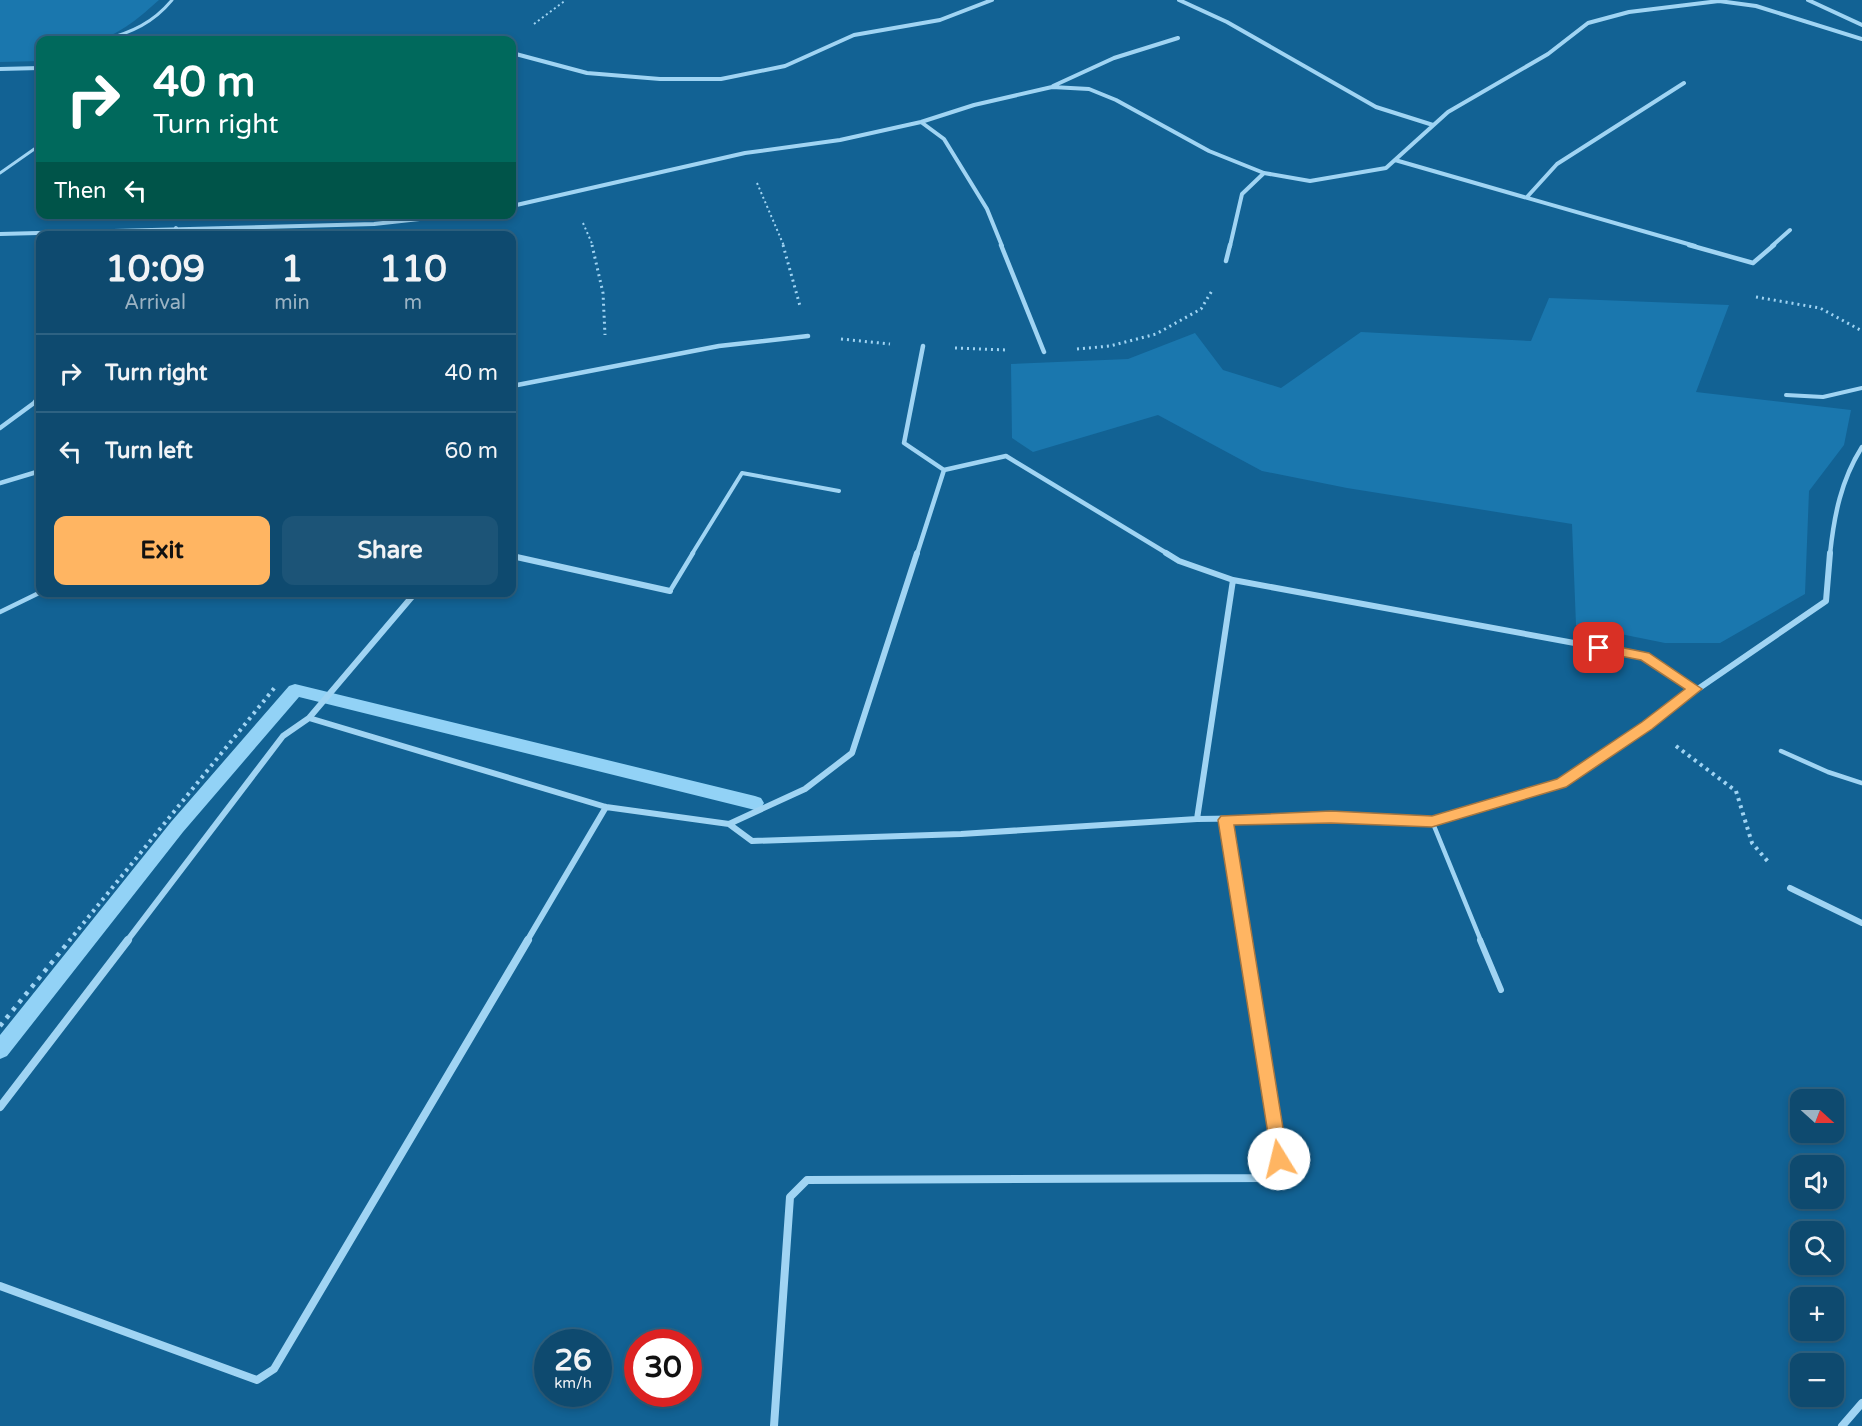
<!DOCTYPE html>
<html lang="en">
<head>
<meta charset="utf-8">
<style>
	body { margin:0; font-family:"Varela Round",sans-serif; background:#1c5477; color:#f1f3f6; height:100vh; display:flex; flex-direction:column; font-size:22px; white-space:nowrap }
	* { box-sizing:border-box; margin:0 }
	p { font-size:20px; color:#9bb3c3 }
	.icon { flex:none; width:33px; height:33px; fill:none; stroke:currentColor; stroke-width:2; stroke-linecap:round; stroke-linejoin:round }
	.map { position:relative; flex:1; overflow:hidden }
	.details { position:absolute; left:36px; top:231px; width:480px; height:366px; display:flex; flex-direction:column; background:#0e4a6f; border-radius:12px; box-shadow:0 3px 9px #0003,0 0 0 2px #2e6282 }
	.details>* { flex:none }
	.top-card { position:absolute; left:36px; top:36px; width:480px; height:183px; border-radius:12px; box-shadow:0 3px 9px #0003,0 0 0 2px #2e6282; background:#00695c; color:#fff; overflow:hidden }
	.needle { width:39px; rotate:111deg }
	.controls { position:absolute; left:1790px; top:1089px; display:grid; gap:12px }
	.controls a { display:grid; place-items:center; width:54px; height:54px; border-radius:12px; background:#0e4a6f; box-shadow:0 3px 9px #0003,0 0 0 2px #2e6282; font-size:30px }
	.speed { position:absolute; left:534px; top:1329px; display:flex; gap:12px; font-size:30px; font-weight:700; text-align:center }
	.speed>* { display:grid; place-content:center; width:78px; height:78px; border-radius:50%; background:#0e4a6f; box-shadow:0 3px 9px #0003,0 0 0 2px #2e6282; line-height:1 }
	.speed small { font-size:15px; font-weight:400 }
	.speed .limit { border:9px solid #d22; background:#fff; color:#111 }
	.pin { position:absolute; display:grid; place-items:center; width:51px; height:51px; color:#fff; margin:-26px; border-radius:12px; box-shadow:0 3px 9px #0006 }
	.me { position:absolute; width:66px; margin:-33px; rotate:351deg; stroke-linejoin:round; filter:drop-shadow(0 0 4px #0008) }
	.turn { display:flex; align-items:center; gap:21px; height:126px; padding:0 18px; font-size:27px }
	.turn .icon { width:78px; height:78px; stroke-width:2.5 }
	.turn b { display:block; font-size:42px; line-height:51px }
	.then { display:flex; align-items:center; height:57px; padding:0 18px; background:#0003; gap:12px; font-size:22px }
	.eta { display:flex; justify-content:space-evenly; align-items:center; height:102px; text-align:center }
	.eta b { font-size:36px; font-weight:700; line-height:42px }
	.primary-button { display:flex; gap:12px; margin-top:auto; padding:12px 18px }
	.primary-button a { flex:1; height:69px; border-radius:12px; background:#ffb562; color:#111; font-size:24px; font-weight:700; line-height:69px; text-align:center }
	.primary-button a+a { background:#1c5477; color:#f1f3f6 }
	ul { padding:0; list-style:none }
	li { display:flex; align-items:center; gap:18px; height:78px; padding:0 18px; border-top:2px solid #2e6282 }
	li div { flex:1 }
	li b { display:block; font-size:22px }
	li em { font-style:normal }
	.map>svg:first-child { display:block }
</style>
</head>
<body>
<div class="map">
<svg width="1862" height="1426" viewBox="0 0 1862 1426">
	<rect width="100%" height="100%" fill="#126294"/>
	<!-- green -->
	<path fill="#1a77ae" d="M 0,0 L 159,0 C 142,15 120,35 97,40 C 80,44 58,40 40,40 L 40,61 L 0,62 Z
		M 1549,298 L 1729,305 L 1696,392 L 1851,410 L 1844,445 L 1809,491 L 1805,594 L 1720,643 L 1665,643 L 1576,625 L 1572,524 L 1347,488 L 1262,471 L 1158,415 L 1033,452 L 1012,438 L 1011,364 L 1128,359 L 1195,333 L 1223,370 L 1281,388 L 1361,332 L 1531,341 Z"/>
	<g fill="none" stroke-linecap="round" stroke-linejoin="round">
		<!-- stream -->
		<path fill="#92d2f6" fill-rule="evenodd" d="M 295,684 L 755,796 L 761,798 L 764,803 L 761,808 L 755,810 L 299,697 L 183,832 L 7,1056 L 0,1059 L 0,1035 L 171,822 L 289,686 Z"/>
		<!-- path-far3 -->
		<path stroke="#a0d4f3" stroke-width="2" stroke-dasharray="2 3" stroke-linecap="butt" d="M 534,24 L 566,0
			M 757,183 L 784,246
			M 583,223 L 593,246"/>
		<!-- path-far2 -->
		<path stroke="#a0d4f3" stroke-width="3" stroke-dasharray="2 4" stroke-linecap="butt" d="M 592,245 L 603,293 L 605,335
			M 783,245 L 800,306
			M 1756,297 L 1820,308 L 1862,331
			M 841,339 L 890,344
			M 955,348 L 1007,350
			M 1077,349 L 1110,346 L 1156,334 L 1201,309 L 1213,289"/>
		<!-- path-far1 -->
		<path stroke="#a0d4f3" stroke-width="4" stroke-dasharray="3 4.5" stroke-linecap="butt" d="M 1676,746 L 1736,791 L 1752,843 L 1770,864
			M 69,941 L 276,686"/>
		<!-- path -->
		<path stroke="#a0d4f3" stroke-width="4.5" stroke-dasharray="4 6" stroke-linecap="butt" d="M 0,1026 L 70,940"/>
		<!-- lane-far3 -->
		<path stroke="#a0d4f3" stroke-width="3" d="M 104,40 C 132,32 153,23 172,0
			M 0,173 L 40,145"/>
		<!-- lane-far2 -->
		<path stroke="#a0d4f3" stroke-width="4" d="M 1786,395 L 1823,397 L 1862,388
			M 692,554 L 742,473 L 839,491"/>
		<!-- lane-far1 -->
		<path stroke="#a0d4f3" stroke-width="4.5" d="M 670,591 L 693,553
			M 0,612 L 41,592
			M 1781,751 L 1828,772 L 1862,783
			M 1432,821 L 1481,941"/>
		<!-- lane -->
		<path stroke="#a0d4f3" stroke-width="6" d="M 1480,940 L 1501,990"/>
		<!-- street-far3 -->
		<path stroke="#a0d4f3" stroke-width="4" d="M 1179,0 L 1227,22 L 1376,107 L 1433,125
			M 1808,0 L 1862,25
			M 422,40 L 433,40
			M 512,53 L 587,73 L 660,79 L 721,79 L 785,66 L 854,35 L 940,20 L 992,0
			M 0,69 L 40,68
			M 1053,86 L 1114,58 L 1178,38
			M 921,122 L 944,139 L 987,209 L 1002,246
			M 1395,160 L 1695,246
			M 1527,197 L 1557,164 L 1684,83
			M 512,206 L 745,153 L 840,140 L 921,122 L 974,105 L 1052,87 L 1089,89 L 1116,100 L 1209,151 L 1264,173 L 1310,181 L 1386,168 L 1448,112 L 1548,54 L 1588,23 L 1629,12 L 1719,1 L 1756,6 L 1862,39
			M 0,234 L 374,224 L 465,214
			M 170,236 L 176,228
			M 1230,246 L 1242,194 L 1264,173
			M 1772,246 L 1790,230"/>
		<!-- street-far2 -->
		<path stroke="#a0d4f3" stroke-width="4.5" d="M 1001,245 L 1044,352
			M 1689,245 L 1753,263 L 1774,245
			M 1226,261 L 1230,245
			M 923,346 L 904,443 L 944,470
			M 512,386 L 719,346 L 808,336
			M 0,428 L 34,403 L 40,395
			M 0,483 L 40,471
			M 917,554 L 944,470 L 1006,456 L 1168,554
			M 1830,554 C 1834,516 1841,480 1862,447"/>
		<!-- street-far1 -->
		<path stroke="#a0d4f3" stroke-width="6" d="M 1166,553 L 1179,561 L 1233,580 L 1645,656 L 1695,689
			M 512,556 L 670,591
			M 309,718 L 606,807 L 729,824 L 752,841 L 961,834 L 1197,819 L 1331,817 L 1432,821 L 1561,783 L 1826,601 L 1830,553
			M 1197,819 L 1233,580
			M 1226,820 L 1245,941
			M 729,824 L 805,789 L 852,753 L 917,553
			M 1790,888 L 1862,923
			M 127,941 L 283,736 L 309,718 L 416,592
			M 527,941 L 606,807"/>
		<!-- street -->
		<path stroke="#a0d4f3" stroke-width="8" d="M 0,1107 L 128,940
			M 0,1286 L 257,1380 L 274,1369 L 528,940
			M 774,1426 L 790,1197 L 807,1180 L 1270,1178 L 1279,1159 L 1245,940
			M 1842,1426 L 1862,1403"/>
	</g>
	<!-- route -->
	<path fill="#ffb562" stroke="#a67640" stroke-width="1.5" d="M 1599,643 L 1649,653 L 1702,689 L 1652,729 L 1566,787 L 1432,827 L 1331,823 L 1234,825 L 1288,1159 L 1285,1165 L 1279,1167 L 1273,1165 L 1218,820 L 1221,816 L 1331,811 L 1432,816 L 1557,779 L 1642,722 L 1685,689 L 1641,660 L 1594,651 L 1592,648 Z"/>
</svg>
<div class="controls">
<a><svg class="needle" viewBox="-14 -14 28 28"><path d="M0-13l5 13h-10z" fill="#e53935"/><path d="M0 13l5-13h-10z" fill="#9bb3c3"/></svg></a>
<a><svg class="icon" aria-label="sound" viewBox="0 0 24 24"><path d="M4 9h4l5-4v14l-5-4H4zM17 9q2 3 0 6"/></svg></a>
<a><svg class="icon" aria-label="search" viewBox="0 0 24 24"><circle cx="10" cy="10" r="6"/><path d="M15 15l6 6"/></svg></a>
<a>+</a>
<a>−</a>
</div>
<div class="speed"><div>26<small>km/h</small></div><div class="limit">30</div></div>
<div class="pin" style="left:1599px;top:648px;background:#d93025"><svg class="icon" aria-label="arrive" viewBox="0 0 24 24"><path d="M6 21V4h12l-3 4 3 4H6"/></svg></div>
<svg class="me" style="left:1279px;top:1159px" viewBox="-20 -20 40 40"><circle r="19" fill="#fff"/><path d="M0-13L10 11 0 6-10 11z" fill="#ffb562"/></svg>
<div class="top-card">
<div class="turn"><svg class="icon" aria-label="right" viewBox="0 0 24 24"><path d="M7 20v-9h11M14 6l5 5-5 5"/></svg><div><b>40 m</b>Turn right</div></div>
<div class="then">Then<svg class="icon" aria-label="left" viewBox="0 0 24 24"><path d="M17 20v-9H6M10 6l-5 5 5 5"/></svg></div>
</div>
<section class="details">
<div class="eta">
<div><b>10:09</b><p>Arrival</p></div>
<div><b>1</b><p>min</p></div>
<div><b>110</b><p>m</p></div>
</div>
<ul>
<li><svg class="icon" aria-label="right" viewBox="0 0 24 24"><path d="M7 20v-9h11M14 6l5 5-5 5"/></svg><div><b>Turn right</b></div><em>40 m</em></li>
<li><svg class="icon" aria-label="left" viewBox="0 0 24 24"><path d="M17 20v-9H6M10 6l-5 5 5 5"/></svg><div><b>Turn left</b></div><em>60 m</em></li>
</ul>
<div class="primary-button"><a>Exit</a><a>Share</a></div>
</section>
</div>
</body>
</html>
